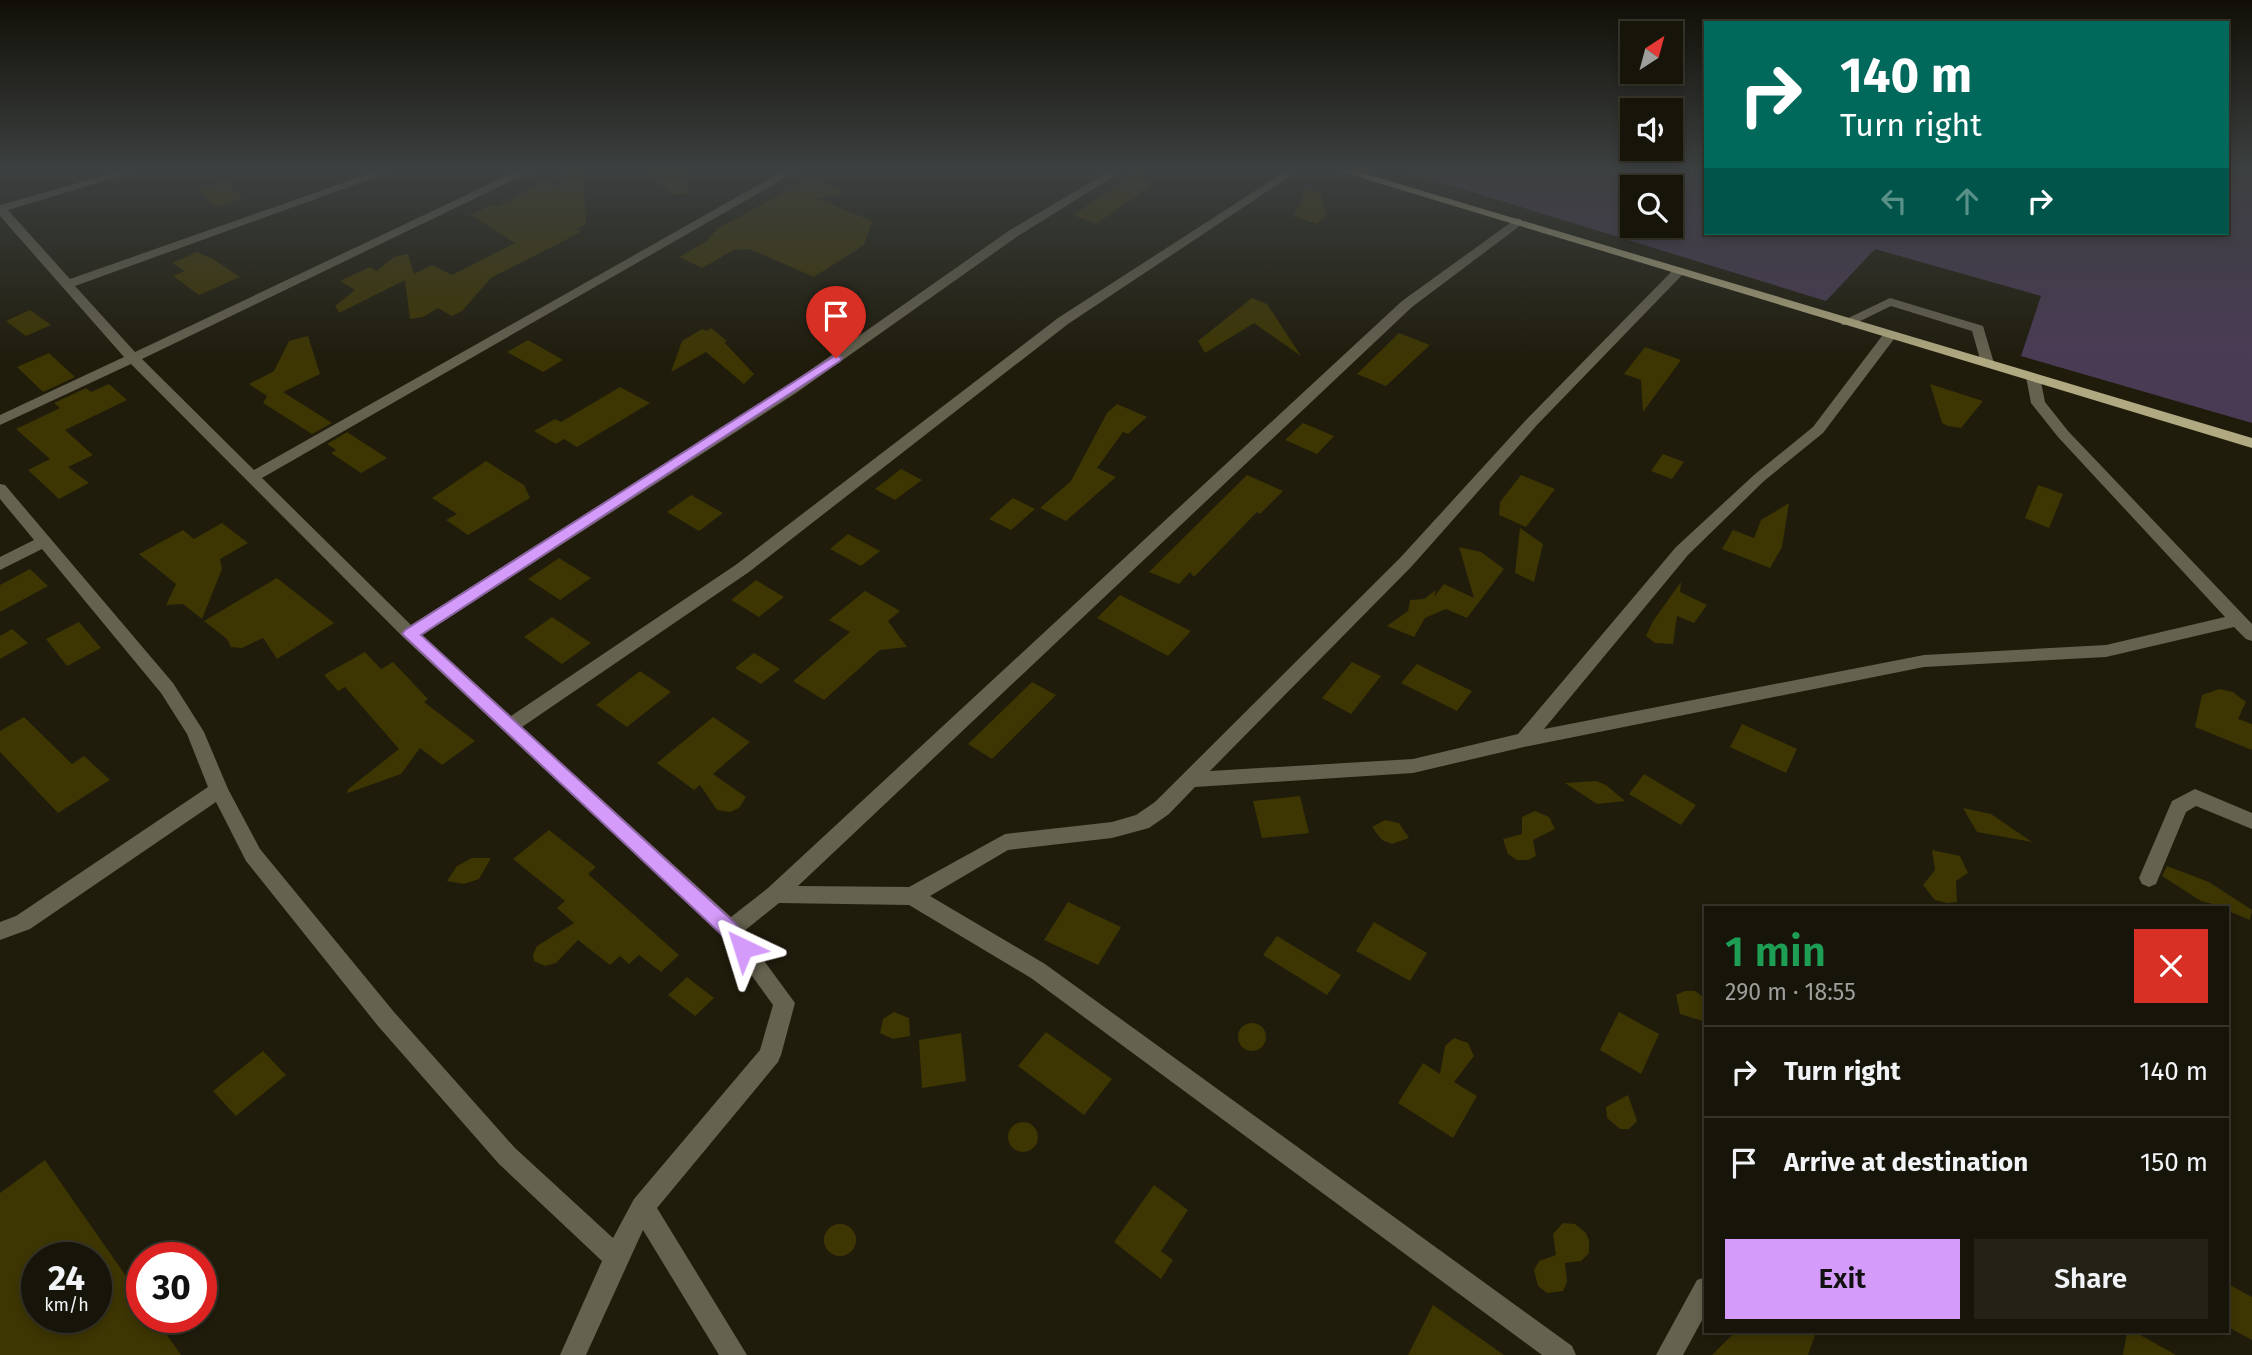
<!DOCTYPE html>
<html lang="en">
<head>
<meta charset="utf-8">
<style>
	body { margin:0; font-family:"Fira Sans",sans-serif; background:#242217; color:#f1f3f6; height:100vh; display:flex; flex-direction:column; font-size:26px; white-space:nowrap }
	* { box-sizing:border-box; margin:0 }
	p { font-size:23px; color:#9e9f9c }
	.icon { flex:none; width:38px; height:38px; fill:none; stroke:currentColor; stroke-width:2; stroke-linecap:round; stroke-linejoin:round }
	.map { position:relative; flex:1; overflow:hidden }
	.sheet { position:absolute; left:1704px; top:906px; width:525px; height:427px; display:flex; flex-direction:column; background:#171509; border-radius:0px; box-shadow:0 4px 10px #0003,0 0 0 2px #36342a }
	.sheet>* { flex:none }
	.hud { position:absolute; left:1704px; top:21px; width:525px; height:214px; border-radius:0px; box-shadow:0 4px 10px #0003,0 0 0 2px #36342a; background:#00695c; color:#fff; overflow:hidden }
	.needle { width:46px; rotate:36deg }
	.tools { position:absolute; left:1620px; top:21px; display:grid; gap:14px }
	.tools a { display:grid; place-items:center; width:63px; height:63px; border-radius:0px; background:#171509; box-shadow:0 4px 10px #0003,0 0 0 2px #36342a; font-size:35px }
	.speed { position:absolute; left:21px; top:1242px; display:flex; gap:14px; font-size:35px; font-weight:700; text-align:center }
	.speed>* { display:grid; place-content:center; width:91px; height:91px; border-radius:50%; background:#171509; box-shadow:0 4px 10px #0003,0 0 0 2px #36342a; line-height:1 }
	.speed small { font-size:18px; font-weight:400 }
	.speed .limit { border:10px solid #d22; background:#fff; color:#111 }
	.pin { position:absolute; display:grid; place-items:center; width:60px; height:60px; color:#fff; margin:-72px -30px; border-radius:50% 50% 50% 0; rotate:-45deg; box-shadow:0 0 7px #0007 }
	.pin .icon { rotate:45deg }
	.me { position:absolute; width:77px; margin:-38px; rotate:319deg; stroke-linejoin:round; filter:drop-shadow(0 0 5px #0008) }
	.turn { display:flex; align-items:center; gap:24px; height:147px; padding:0 21px; font-size:32px }
	.turn .icon { width:91px; height:91px; stroke-width:2.5 }
	.turn b { display:block; font-size:49px; line-height:60px }
	.lanes { display:flex; align-items:center; height:66px; padding:0 21px; background:#0003; justify-content:center; gap:35px; direction:ltr }
	.lanes .off { opacity:.35 }
	.round { display:grid; place-items:center; flex:none; width:74px; height:74px; border-radius:0px; background:#242217 }
	.overview { display:flex; align-items:center; justify-content:space-between; height:119px; padding:0 21px }
	h1 { font-size:42px; font-weight:600; line-height:52px; color:#1e9e55 }
	.primary-button { display:flex; gap:14px; margin-top:auto; padding:14px 21px }
	.primary-button a { flex:1; height:80px; border-radius:0px; background:#d59bfa; color:#111; font-size:28px; font-weight:600; line-height:80px; text-align:center }
	.primary-button a+a { background:#242217; color:#f1f3f6 }
	ul { padding:0; list-style:none }
	li { display:flex; align-items:center; gap:21px; height:91px; padding:0 21px; border-top:2px solid #36342a }
	li div { flex:1 }
	li b { display:block; font-size:26px }
	li em { font-style:normal }
	.map>svg:first-child { display:block }
</style>
</head>
<body>
<div class="map">
<svg width="2252" height="1355" viewBox="0 0 2252 1355">
	<rect width="100%" height="100%" fill="#1f1c0c"/>
	<!-- green -->
	<path fill="#4a3b55" fill-rule="evenodd" d="M 1404,171 L 1706,171 L 1706,233 L 2228,233 L 2228,171 L 2252,171 L 2252,423 L 2021,356 L 2041,296 L 1875,249 L 1826,301 ZM 1633,187 L 1671,187 L 1671,226 L 1633,226 Z"/>
	<!-- building -->
	<path fill="#3d3502" fill-rule="evenodd" d="M 568,171 L 583,171 L 586,224 L 576,229 L 581,232 L 491,278 L 462,311 L 452,316 L 438,308 L 423,317 L 410,319 L 405,280 L 339,313 L 335,306 L 355,290 L 340,281 L 370,267 L 377,271 L 394,257 L 408,254 L 414,274 L 432,265 L 452,275 L 515,243 L 471,215 L 492,205 L 496,207 L 544,182 L 557,188 Z
		M 647,171 L 684,171 L 688,194 L 671,194 Z
		M 1139,171 L 1150,187 L 1096,224 L 1073,215 Z
		M 810,178 L 846,192 L 817,199 L 872,221 L 864,245 L 814,277 L 750,249 L 734,250 L 702,268 L 679,257 L 707,241 L 717,229 Z
		M 226,182 L 243,198 L 216,207 L 199,191 Z
		M 1306,189 L 1320,191 L 1326,216 L 1316,224 L 1294,216 Z
		M 197,252 L 213,259 L 240,277 L 199,295 L 173,276 L 185,271 L 172,263 Z
		M 1252,298 L 1267,304 L 1301,356 L 1254,323 L 1205,353 L 1198,341 Z
		M 30,310 L 51,325 L 26,336 L 6,321 Z
		M 711,328 L 727,341 L 724,342 L 754,374 L 744,384 L 706,352 L 671,372 L 682,341 L 702,329 L 707,331 Z
		M 1399,333 L 1430,345 L 1386,386 L 1357,374 Z
		M 308,336 L 320,374 L 283,392 L 332,423 L 312,434 L 263,403 L 267,396 L 249,384 L 274,371 L 289,341 Z
		M 528,340 L 563,360 L 543,372 L 507,352 Z
		M 1645,347 L 1681,360 L 1643,412 L 1641,380 L 1624,374 Z
		M 49,353 L 75,377 L 43,392 L 17,367 Z
		M 109,384 L 127,400 L 65,430 L 93,455 L 68,467 L 89,483 L 59,499 L 28,470 L 50,459 L 16,429 L 60,408 L 54,403 L 86,388 L 91,392 Z
		M 1930,384 L 1983,401 L 1961,428 L 1948,426 L 1942,423 Z
		M 620,387 L 650,403 L 577,447 L 564,439 L 556,444 L 534,431 L 555,419 L 561,422 Z
		M 1117,404 L 1147,417 L 1128,434 L 1123,432 L 1097,468 L 1116,477 L 1066,521 L 1040,508 L 1071,481 L 1107,413 Z
		M 1303,423 L 1334,436 L 1317,454 L 1285,440 Z
		M 347,432 L 387,458 L 361,473 L 331,453 L 336,450 L 327,444 Z
		M 1663,454 L 1684,462 L 1672,479 L 1651,471 Z
		M 486,461 L 524,485 L 530,498 L 468,535 L 446,520 L 457,514 L 432,498 Z
		M 901,469 L 922,480 L 895,500 L 875,489 Z
		M 1247,475 L 1283,491 L 1260,514 L 1257,512 L 1194,577 L 1190,572 L 1179,584 L 1149,572 Z
		M 1521,475 L 1555,489 L 1526,527 L 1499,515 L 1500,502 Z
		M 2038,485 L 2063,494 L 2049,528 L 2025,518 Z
		M 691,495 L 723,513 L 699,531 L 667,512 Z
		M 1013,498 L 1035,509 L 1011,530 L 989,519 Z
		M 1789,503 L 1782,547 L 1770,568 L 1722,549 L 1733,530 L 1754,538 L 1761,520 Z
		M 222,523 L 248,543 L 220,559 L 222,569 L 202,619 L 183,604 L 166,605 L 176,584 L 139,554 L 183,530 L 194,539 Z
		M 1520,528 L 1543,544 L 1534,582 L 1515,573 Z
		M 848,534 L 880,551 L 861,566 L 830,549 Z
		M 1459,547 L 1481,552 L 1504,569 L 1467,618 L 1446,609 L 1425,618 L 1414,637 L 1387,626 L 1408,611 L 1410,600 L 1424,599 L 1436,590 L 1434,597 L 1444,584 L 1474,598 Z
		M 559,558 L 591,578 L 560,600 L 528,579 Z
		M 30,569 L 48,586 L 0,612 L 0,585 Z
		M 277,578 L 334,623 L 277,659 L 263,638 L 242,648 L 231,647 L 227,639 L 204,621 Z
		M 756,580 L 784,597 L 759,617 L 731,600 Z
		M 1681,582 L 1680,592 L 1707,605 L 1694,623 L 1677,616 L 1673,644 L 1655,643 L 1646,636 L 1653,621 Z
		M 865,591 L 900,611 L 888,621 L 907,647 L 880,650 L 824,700 L 793,681 L 850,632 L 829,620 Z
		M 1120,595 L 1179,625 L 1191,631 L 1168,656 L 1097,618 Z
		M 552,617 L 591,643 L 562,664 L 524,637 Z
		M 79,622 L 101,648 L 67,666 L 46,639 Z
		M 12,629 L 28,643 L 0,659 L 0,636 Z
		M 365,652 L 381,669 L 393,662 L 428,699 L 424,702 L 475,741 L 442,765 L 420,748 L 401,774 L 348,793 L 347,790 L 399,749 L 345,687 L 338,691 L 324,675 Z
		M 754,653 L 780,669 L 761,684 L 735,668 Z
		M 1352,662 L 1381,676 L 1351,714 L 1322,698 Z
		M 1417,664 L 1472,691 L 1457,711 L 1401,683 Z
		M 640,671 L 671,692 L 627,727 L 596,705 Z
		M 1032,682 L 1056,695 L 992,759 L 968,744 Z
		M 2219,689 L 2233,692 L 2246,702 L 2238,719 L 2252,724 L 2252,750 L 2195,727 L 2202,695 Z
		M 24,717 L 72,764 L 84,756 L 110,780 L 58,813 L 0,752 L 0,731 Z
		M 713,717 L 750,742 L 713,774 L 746,797 L 739,808 L 730,812 L 717,810 L 700,785 L 694,790 L 657,763 Z
		M 1742,724 L 1797,749 L 1786,773 L 1730,747 Z
		M 1644,774 L 1696,805 L 1681,825 L 1629,794 Z
		M 1596,781 L 1606,785 L 1625,801 L 1597,804 L 1565,783 Z
		M 1300,796 L 1309,833 L 1262,838 L 1253,801 Z
		M 1963,808 L 1991,814 L 2032,842 L 1977,832 Z
		M 1535,811 L 1549,817 L 1555,829 L 1533,840 L 1536,856 L 1528,860 L 1517,860 L 1508,854 L 1503,839 L 1522,834 L 1522,817 Z
		M 1385,820 L 1399,823 L 1409,838 L 1392,844 L 1382,840 L 1372,827 Z
		M 549,830 L 596,867 L 588,874 L 679,955 L 661,972 L 639,955 L 629,964 L 620,956 L 610,965 L 578,940 L 556,963 L 545,966 L 534,961 L 533,955 L 537,946 L 574,923 L 557,908 L 565,901 L 513,859 Z
		M 1932,850 L 1960,856 L 1968,873 L 1956,881 L 1957,902 L 1947,903 L 1935,900 L 1923,885 L 1935,870 Z
		M 472,858 L 491,858 L 479,879 L 464,884 L 447,881 L 457,866 Z
		M 2167,866 L 2209,882 L 2252,910 L 2250,920 L 2228,911 L 2228,908 L 2201,901 L 2162,876 Z
		M 1068,902 L 1121,927 L 1098,965 L 1044,940 Z
		M 1374,922 L 1427,953 L 1410,981 L 1356,951 Z
		M 1277,936 L 1341,975 L 1327,995 L 1263,955 Z
		M 687,977 L 714,998 L 695,1016 L 668,995 Z
		M 1685,991 L 1695,991 L 1706,999 L 1706,1022 L 1680,1014 L 1676,995 Z
		M 894,1012 L 909,1018 L 910,1036 L 893,1039 L 880,1033 L 883,1019 Z
		M 1619,1012 L 1659,1034 L 1641,1074 L 1600,1050 Z
		M1238 1037a14 14 0 1 1 28 0a14 14 0 1 1-28 0Z
		M 1046,1032 L 1112,1079 L 1084,1115 L 1018,1066 Z
		M 961,1033 L 966,1081 L 922,1088 L 919,1040 Z
		M 1454,1038 L 1468,1043 L 1474,1056 L 1454,1082 L 1477,1096 L 1453,1138 L 1398,1103 L 1423,1063 L 1440,1074 L 1445,1046 Z
		M 263,1051 L 286,1075 L 236,1116 L 213,1091 Z
		M 1628,1095 L 1637,1121 L 1629,1129 L 1620,1129 L 1607,1118 L 1606,1107 Z
		M1008 1137a15 15 0 1 1 30 0a15 15 0 1 1-30 0Z
		M 45,1160 L 142,1299 L 142,1318 L 155,1318 L 181,1355 L 0,1355 L 0,1193 ZM 37,1258 L 96,1258 L 96,1318 L 37,1318 Z
		M 1154,1185 L 1188,1210 L 1161,1251 L 1173,1260 L 1161,1279 L 1114,1242 Z
		M 1563,1223 L 1575,1224 L 1586,1233 L 1589,1240 L 1589,1253 L 1581,1261 L 1565,1263 L 1567,1282 L 1563,1291 L 1547,1293 L 1538,1286 L 1534,1270 L 1539,1261 L 1556,1255 L 1553,1234 Z
		M824 1240a16 16 0 1 1 32 0a16 16 0 1 1-32 0Z
		M 2228,1284 L 2252,1297 L 2252,1340 L 2228,1327 Z
		M 1433,1305 L 1504,1355 L 1408,1355 Z
		M 1735,1332 L 1816,1332 L 1808,1355 L 1712,1355 Z
		M 2127,1332 L 2135,1332 L 2176,1355 L 2123,1355 Z"/>
	<g fill="none" stroke-linecap="round" stroke-linejoin="round">
		<!-- minor -->
		<path fill="#65624f" fill-rule="evenodd" d="M 120,171 L 137,171 L 8,210 L 70,279 L 377,171 L 393,171 L 75,286 L 135,352 L 517,171 L 532,171 L 142,359 L 254,470 L 783,171 L 797,171 L 262,478 L 411,625 L 786,387 L 1010,230 L 1109,171 L 1122,171 L 1018,236 L 796,393 L 422,635 L 511,716 L 737,564 L 1058,318 L 1286,171 L 1298,171 L 1068,324 L 749,572 L 522,727 L 731,917 L 768,888 L 1402,301 L 1517,218 L 1521,219 L 1521,225 L 1412,307 L 798,886 L 909,887 L 1005,834 L 1112,822 L 1136,815 L 1155,802 L 1400,558 L 1527,419 L 1675,268 L 1683,268 L 1683,274 L 1537,425 L 1412,566 L 1210,771 L 1413,759 L 1518,734 L 1676,547 L 1754,475 L 1813,427 L 1885,332 L 1890,331 L 1897,335 L 1823,433 L 1764,481 L 1688,555 L 1544,729 L 1924,655 L 2106,645 L 2225,617 L 2058,437 L 2031,403 L 2026,377 L 2033,373 L 2040,377 L 2045,402 L 2068,431 L 2252,624 L 2252,641 L 2246,639 L 2234,627 L 2106,657 L 1924,667 L 1524,747 L 1413,773 L 1195,787 L 1169,814 L 1149,828 L 1112,838 L 1008,850 L 930,896 L 1045,964 L 1572,1346 L 1576,1355 L 1542,1355 L 1031,978 L 909,905 L 779,903 L 743,932 L 795,1003 L 781,1055 L 778,1062 L 657,1208 L 747,1355 L 719,1355 L 643,1230 L 586,1355 L 560,1355 L 602,1261 L 499,1164 L 378,1026 L 246,861 L 216,802 L 30,929 L 0,940 L 0,922 L 16,916 L 208,787 L 187,734 L 161,693 L 42,549 L 0,570 L 0,557 L 34,540 L 0,499 L 0,484 L 5,485 L 173,683 L 204,732 L 228,789 L 260,849 L 394,1012 L 515,1148 L 613,1238 L 634,1199 L 760,1050 L 773,1005 L 723,936 L 404,638 L 131,364 L 0,425 L 0,415 L 124,357 L 0,216 L 0,205 Z
			M 1890,298 L 1983,326 L 1994,363 L 1992,366 L 1982,366 L 1972,331 L 1891,306 L 1852,325 L 1842,325 L 1840,322 Z
			M 2195,789 L 2252,813 L 2252,829 L 2196,806 L 2186,812 L 2156,884 L 2149,887 L 2142,884 L 2139,878 L 2172,801 Z
			M 1706,1277 L 1706,1313 L 1683,1355 L 1656,1355 L 1697,1280 Z"/>
		<!-- primary -->
		<path fill="#b0a981" fill-rule="evenodd" d="M 1339,171 L 1356,171 L 2252,438 L 2252,448 Z"/>
	</g>
	<!-- sky -->
	<linearGradient id="sky" x2="0" y2="1"><stop stop-color="#110f07"/><stop offset="0.47" stop-color="#3c4040"/><stop offset="1" stop-color="#3c4040" stop-opacity="0"/></linearGradient>
	<rect width="2252" height="360" fill="url(#sky)"/>
	<!-- route -->
	<path fill="#d59bfa" stroke="#8a65a2" stroke-width="2" d="M 836,355 L 842,358 L 840,361 L 421,635 L 736,924 L 753,948 L 750,954 L 743,957 L 737,954 L 723,936 L 402,634 L 405,630 Z"/>
</svg>
<div class="tools">
<a><svg class="needle" viewBox="-14 -14 28 28"><path d="M0-13l5 13h-10z" fill="#e53935"/><path d="M0 13l5-13h-10z" fill="#9e9f9c"/></svg></a>
<a><svg class="icon" aria-label="sound" viewBox="0 0 24 24"><path d="M4 9h4l5-4v14l-5-4H4zM17 9q2 3 0 6"/></svg></a>
<a><svg class="icon" aria-label="search" viewBox="0 0 24 24"><circle cx="10" cy="10" r="6"/><path d="M15 15l6 6"/></svg></a>
</div>
<div class="speed"><div>24<small>km/h</small></div><div class="limit">30</div></div>
<div class="pin" style="left:836px;top:358px;background:#d93025"><svg class="icon" aria-label="arrive" viewBox="0 0 24 24"><path d="M6 21V4h12l-3 4 3 4H6"/></svg></div>
<svg class="me" style="left:743px;top:948px" viewBox="-20 -20 40 40"><path d="M0-17L14 15 0 8-14 15z" fill="#d59bfa" stroke="#fff" stroke-width="4"/></svg>
<div class="hud">
<div class="turn"><svg class="icon" aria-label="right" viewBox="0 0 24 24"><path d="M7 20v-9h11M14 6l5 5-5 5"/></svg><div><b>140 m</b>Turn right</div></div>
<div class="lanes"><svg class="icon off" aria-label="left" viewBox="0 0 24 24"><path d="M17 20v-9H6M10 6l-5 5 5 5"/></svg><svg class="icon off" aria-label="ahead" viewBox="0 0 24 24"><path d="M12 20V5M6 11l6-6 6 6"/></svg><svg class="icon" aria-label="right" viewBox="0 0 24 24"><path d="M7 20v-9h11M14 6l5 5-5 5"/></svg></div>
</div>
<section class="sheet">
<div class="overview"><div><h1>1 min</h1><p>290 m · 18:55</p></div><a class="round" style="background:#d93025;color:#fff"><svg class="icon" aria-label="close" viewBox="0 0 24 24"><path d="M6 6l12 12M18 6L6 18"/></svg></a></div>
<ul>
<li><svg class="icon" aria-label="right" viewBox="0 0 24 24"><path d="M7 20v-9h11M14 6l5 5-5 5"/></svg><div><b>Turn right</b></div><em>140 m</em></li>
<li><svg class="icon" aria-label="arrive" viewBox="0 0 24 24"><path d="M6 21V4h12l-3 4 3 4H6"/></svg><div><b>Arrive at destination</b></div><em>150 m</em></li>
</ul>
<div class="primary-button"><a>Exit</a><a>Share</a></div>
</section>
</div>
</body>
</html>
